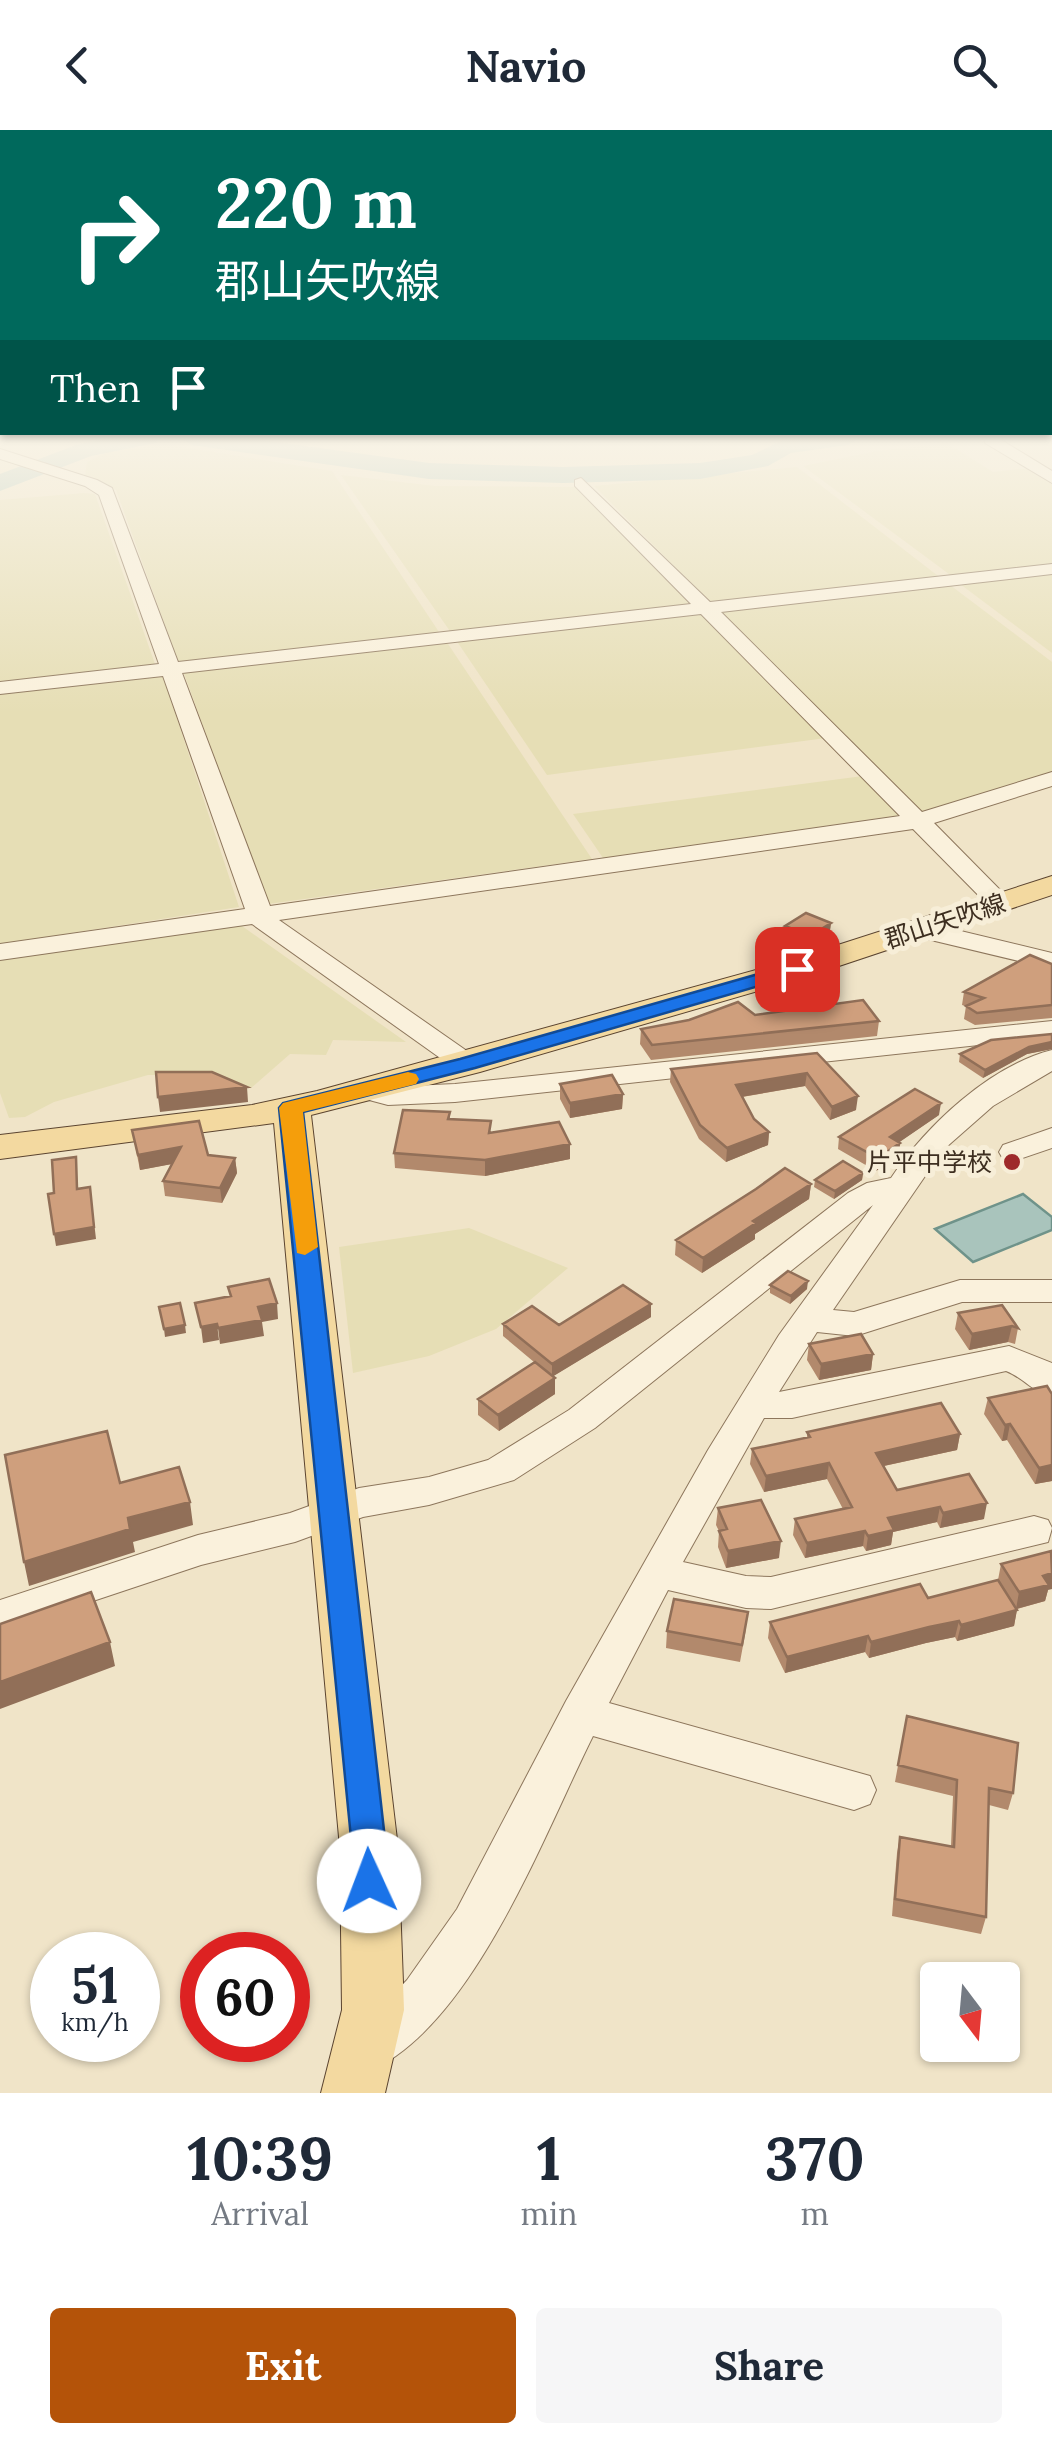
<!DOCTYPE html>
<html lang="en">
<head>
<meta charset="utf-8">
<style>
	body { margin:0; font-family:Lora,"Noto Sans JP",serif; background:#f6f6f7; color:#1f2937; height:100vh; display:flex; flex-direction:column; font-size:38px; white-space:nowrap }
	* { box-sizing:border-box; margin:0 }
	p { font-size:32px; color:#747a83 }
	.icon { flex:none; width:55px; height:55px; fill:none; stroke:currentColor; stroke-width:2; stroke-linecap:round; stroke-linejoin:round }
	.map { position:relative; height:1963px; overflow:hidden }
	.side { display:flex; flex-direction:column; background:#fff; flex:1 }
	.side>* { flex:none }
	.guide { position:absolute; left:0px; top:0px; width:1052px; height:305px; box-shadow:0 2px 8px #0004; background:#00695c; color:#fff; overflow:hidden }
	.needle { width:65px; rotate:164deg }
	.tools { position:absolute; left:920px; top:1832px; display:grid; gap:20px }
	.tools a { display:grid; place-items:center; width:100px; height:100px; border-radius:10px; background:#fff; box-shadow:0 2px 8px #0004; font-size:50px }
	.speed { position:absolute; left:30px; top:1802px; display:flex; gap:20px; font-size:50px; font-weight:700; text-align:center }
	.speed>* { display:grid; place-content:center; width:130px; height:130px; border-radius:50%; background:#fff; box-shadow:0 2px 8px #0004; line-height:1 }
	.speed small { font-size:25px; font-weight:400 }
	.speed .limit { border:15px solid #d22; background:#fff; color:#111 }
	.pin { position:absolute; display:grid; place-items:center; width:85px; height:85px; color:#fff; margin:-42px; border-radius:20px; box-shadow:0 5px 15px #0006 }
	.me { position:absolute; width:110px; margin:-55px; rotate:358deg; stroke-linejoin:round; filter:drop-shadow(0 0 8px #0008) }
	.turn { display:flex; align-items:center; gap:35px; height:210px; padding:0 50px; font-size:45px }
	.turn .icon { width:130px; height:130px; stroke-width:2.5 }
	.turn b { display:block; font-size:70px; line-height:85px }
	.then { display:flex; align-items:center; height:95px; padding:0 50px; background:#0003; gap:20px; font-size:38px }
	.eta { display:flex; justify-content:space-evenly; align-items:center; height:170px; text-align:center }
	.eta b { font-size:60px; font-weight:700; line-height:70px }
	.primary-button { display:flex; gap:20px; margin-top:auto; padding:20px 50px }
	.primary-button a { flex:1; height:115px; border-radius:10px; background:#b45309; color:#fff; font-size:40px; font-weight:700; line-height:115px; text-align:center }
	.primary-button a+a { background:#f6f6f7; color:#1f2937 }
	header { display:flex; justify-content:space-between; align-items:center; height:130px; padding:0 50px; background:#fff; font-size:45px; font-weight:700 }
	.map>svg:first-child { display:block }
</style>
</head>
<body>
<header><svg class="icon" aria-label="back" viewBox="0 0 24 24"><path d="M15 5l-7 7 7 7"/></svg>Navio<svg class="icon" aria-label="search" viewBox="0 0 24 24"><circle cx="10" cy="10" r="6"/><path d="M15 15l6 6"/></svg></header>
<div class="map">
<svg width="1052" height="1963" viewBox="0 0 1052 1963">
	<rect width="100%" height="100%" fill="#f0e4c8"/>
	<!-- farmland -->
	<path fill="#e6deb5" d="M 947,313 L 993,342 L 1031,338 L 1052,351 L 1052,436 L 953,447 L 803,336 L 877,321 Z
		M 164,314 L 332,341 L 441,505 L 179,534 L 116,360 L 85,346 L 87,332 L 107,322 Z
		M 797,337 L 942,449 L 712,474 L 594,356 Z
		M 341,345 L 435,356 L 577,357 L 697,477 L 452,504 Z
		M 84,363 L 95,364 L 155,534 L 0,555 L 0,370 Z
		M 1052,444 L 1052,523 L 960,454 Z
		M 950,455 L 1052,532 L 1052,642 L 920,682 L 719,481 Z
		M 703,482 L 826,608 L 547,645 L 456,510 Z
		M 446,511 L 592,729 L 268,774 L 183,541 Z
		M 162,543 L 239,777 L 0,814 L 0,561 Z
		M 863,646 L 901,685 L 603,728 L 573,684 Z
		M 242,796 L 406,912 L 333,910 L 326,925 L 290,924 L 251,958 L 182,945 L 148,945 L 54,972 L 25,987 L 9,988 L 0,963 L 0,830 Z
		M 469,1098 L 568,1138 L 496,1199 L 429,1226 L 353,1243 L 339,1117 Z"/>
	<!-- water -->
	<path fill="#a9c4bc" stroke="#6f938a" stroke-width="2.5" d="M 1023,1064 L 1052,1087 L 1052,1100 L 973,1132 L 935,1099 Z"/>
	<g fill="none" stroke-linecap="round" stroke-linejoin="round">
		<!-- river -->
		<path fill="#a9c4bc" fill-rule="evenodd" d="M 108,308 L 159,308 L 156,313 L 91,326 L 0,361 L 0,344 L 76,315 Z
			M 180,308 L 246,308 L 429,333 L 563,337 L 700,333 L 752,325 L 785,309 L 860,308 L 848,315 L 791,323 L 768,336 L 700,349 L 563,353 L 429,349 L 192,315 Z"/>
		<defs>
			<path id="minor" d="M 984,308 L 998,308 L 1052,341 L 1052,353 L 985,313 Z
				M 0,319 L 97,350 L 112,358 L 178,532 L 691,474 L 575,356 L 575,350 L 581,348 L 710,472 L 1052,434 L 1052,444 L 721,482 L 922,682 L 1052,642 L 1052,656 L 934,693 L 1013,773 L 1009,778 L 991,778 L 913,699 L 279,790 L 477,928 L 481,934 L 477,940 L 457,940 L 252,794 L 0,830 L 0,814 L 245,779 L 163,546 L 0,564 L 0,552 L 159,534 L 99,365 L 85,356 L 0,329 ZM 701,484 L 900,686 L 270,776 L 182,543 Z
				M 919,791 L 1052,823 L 1052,839 L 910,805 L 906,799 L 910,793 Z
				M 1052,891 L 1052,907 L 455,972 L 388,975 L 354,966 L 349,960 L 354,954 L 364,951 L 388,957 L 455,954 Z
				M 1052,920 L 1052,941 L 993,976 L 943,1020 L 833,1180 L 854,1182 L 960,1150 L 1052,1150 L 1052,1172 L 962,1172 L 855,1206 L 817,1202 L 779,1262 L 1009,1216 L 1052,1233 L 1052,1268 C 1034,1263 1024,1248 1006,1241 L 792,1288 L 764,1288 L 683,1432 L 746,1446 L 771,1447 L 1034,1386 L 1048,1390 L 1052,1398 L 1048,1412 L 771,1479 L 746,1478 L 668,1460 L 609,1573 L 870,1646 L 876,1660 L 870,1674 L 854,1680 L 593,1606 C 544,1704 472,1899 367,1942 L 349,1935 L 342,1917 L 349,1899 L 379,1879 L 407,1850 L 457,1779 L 566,1571 L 708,1320 L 779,1205 L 873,1075 L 595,1298 L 514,1350 L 429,1375 L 363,1387 L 295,1412 L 201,1435 L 0,1502 L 0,1470 L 198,1405 L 290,1383 L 359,1358 L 429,1347 L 488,1330 L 569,1280 L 848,1063 L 867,1053 L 891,1048 C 926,996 989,936 1052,920 Z
				M 1052,998 L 1052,1018 L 1014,1031 L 1003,1029 L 999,1022 L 1003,1015 Z"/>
			<path id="major" d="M 1052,746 L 1052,765 L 809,846 L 480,942 L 311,985 L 398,1718 L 404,1880 L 385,1963 L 321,1963 L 342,1880 L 340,1718 L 274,993 L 0,1029 L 0,1005 L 252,975 L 317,961 L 785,832 Z"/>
		</defs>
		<!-- minor casing -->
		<use href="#minor" stroke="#8d765c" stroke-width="2"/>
		<!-- major casing -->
		<use href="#major" stroke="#5b4430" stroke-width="2"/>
		<!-- minor -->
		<use href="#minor" fill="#faf1dc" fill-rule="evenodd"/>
		<!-- major -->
		<use href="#major" fill="#f3d9a0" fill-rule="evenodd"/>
	</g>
	<!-- wall -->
	<path fill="#b2896c" d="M 831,793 L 830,800 L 810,813 L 785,803 L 785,796 Z
		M 1052,834 L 1052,888 L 975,895 L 964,889 L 966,876 L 962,875 L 964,862 Z
		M 755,885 L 879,891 L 877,906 L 651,930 L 640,914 L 641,899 Z
		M 1052,904 L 1052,919 L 1027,924 L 983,948 L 959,932 L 960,924 Z
		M 817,923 L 856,980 L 830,990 L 805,956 L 742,967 L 754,989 L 769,1002 L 768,1015 L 726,1032 L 699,1009 L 670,952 L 671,939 Z
		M 560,954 L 623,964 L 622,979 L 570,988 L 560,969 Z
		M 450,982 L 450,990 L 570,1029 L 485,1046 L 395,1038 L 394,1023 Z
		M 939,985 L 899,1012 L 900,1013 L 899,1026 L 876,1041 L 838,1019 L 839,1007 Z
		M 132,1000 L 208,1025 L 235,1028 L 237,1043 L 222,1073 L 165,1066 L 163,1051 L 171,1034 L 140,1040 Z
		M 863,1043 L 862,1050 L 834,1069 L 814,1057 L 815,1050 Z
		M 811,1054 L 809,1069 L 755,1104 L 755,1109 L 702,1143 L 675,1125 L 676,1110 Z
		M 770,1155 L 807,1159 L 790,1174 L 770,1163 Z
		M 958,1183 L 1018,1198 L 1015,1214 L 1008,1212 L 969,1220 L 955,1199 Z
		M 651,1187 L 553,1246 L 555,1264 L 499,1301 L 478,1285 L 478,1269 L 534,1232 L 503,1206 L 503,1194 L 559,1195 Z
		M 809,1214 L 873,1224 L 871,1240 L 819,1250 L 807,1230 Z
		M 1047,1256 L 1052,1351 L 1035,1354 L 1007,1310 L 1002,1311 L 984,1284 L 988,1268 Z
		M 807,1302 L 960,1304 L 957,1320 L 884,1336 L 897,1360 L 984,1389 L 940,1398 L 937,1392 L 893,1402 L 891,1415 L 866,1421 L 863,1416 L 805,1428 L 793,1405 L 795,1389 L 843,1379 L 827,1349 L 764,1362 L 750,1334 L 752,1319 L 807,1307 Z
		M 718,1378 L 779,1428 L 726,1438 L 718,1417 L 719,1401 L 716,1395 Z
		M 1001,1434 L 1048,1460 L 1045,1471 L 1017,1479 L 1014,1496 L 957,1511 L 955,1507 L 926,1513 L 869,1528 L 865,1522 L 785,1543 L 768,1508 L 770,1492 L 928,1468 L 998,1450 Z
		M 746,1499 L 740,1532 L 666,1518 L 667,1501 Z
		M 907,1586 L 1013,1663 L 1008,1680 L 989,1675 L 986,1787 L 981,1804 L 892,1786 L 897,1723 L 900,1707 L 951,1716 L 953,1666 L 895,1652 Z"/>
	<!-- shaded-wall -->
	<path fill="#916f58" d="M 831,793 L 830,800 L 810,813 L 810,806 Z
		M 1052,912 L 1052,919 L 1027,924 L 983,948 L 985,940 L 1029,917 Z
		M 807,943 L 805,956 L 735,968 L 736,955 Z
		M 247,957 L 248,972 L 160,982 L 158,967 Z
		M 623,964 L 622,979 L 570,988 L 570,973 Z
		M 858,966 L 856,980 L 830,990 L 832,977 Z
		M 941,973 L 939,985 L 888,1020 L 890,1007 Z
		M 769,1002 L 768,1015 L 726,1032 L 727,1018 Z
		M 900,1013 L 899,1026 L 876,1041 L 878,1028 Z
		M 570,1014 L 570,1029 L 485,1046 L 485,1030 Z
		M 181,1017 L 183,1032 L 140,1040 L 138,1025 Z
		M 235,1028 L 237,1043 L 222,1073 L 220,1058 Z
		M 863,1043 L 862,1050 L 834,1069 L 835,1061 Z
		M 811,1054 L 809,1069 L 755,1104 L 755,1109 L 702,1143 L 703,1128 L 753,1091 Z
		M 90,1057 L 96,1109 L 56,1116 L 54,1104 Z
		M 808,1151 L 807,1159 L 790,1174 L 791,1166 Z
		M 277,1173 L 278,1189 L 262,1192 L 264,1206 L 220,1214 L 218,1198 L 258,1177 Z
		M 651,1174 L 651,1187 L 552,1247 L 552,1234 Z
		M 217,1194 L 219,1210 L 203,1213 L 201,1197 Z
		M 185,1195 L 186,1203 L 165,1207 L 164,1199 Z
		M 1012,1196 L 1008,1212 L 969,1220 L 972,1204 Z
		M 873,1224 L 871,1240 L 819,1250 L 821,1234 Z
		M 555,1248 L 555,1264 L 499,1301 L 498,1285 Z
		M 1010,1294 L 1007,1310 L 1002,1311 L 1005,1295 Z
		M 960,1304 L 957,1320 L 874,1338 L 876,1323 Z
		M 829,1333 L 827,1349 L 764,1362 L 766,1346 Z
		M 1052,1335 L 1052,1351 L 1035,1354 L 1039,1338 Z
		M 190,1372 L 193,1395 L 133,1412 L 135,1422 L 29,1456 L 24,1432 L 128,1388 Z
		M 987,1373 L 984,1389 L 940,1398 L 943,1383 Z
		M 940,1377 L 937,1392 L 893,1402 L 891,1415 L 866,1421 L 868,1406 L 888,1388 Z
		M 865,1401 L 863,1416 L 805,1428 L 807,1413 Z
		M 781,1411 L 779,1428 L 726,1438 L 728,1421 Z
		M 1052,1443 L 1052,1459 L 1048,1460 L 1045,1471 L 1016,1479 L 1019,1462 L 1043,1446 Z
		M 1017,1480 L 1014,1496 L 957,1511 L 961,1495 Z
		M 959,1491 L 955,1507 L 926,1513 L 869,1528 L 871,1512 L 929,1497 Z
		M 868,1506 L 865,1522 L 785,1543 L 787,1527 Z
		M 110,1512 L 115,1536 L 0,1579 L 0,1552 Z"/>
	<!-- building -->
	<path fill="#cf9f7d" stroke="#916f58" stroke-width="2.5" d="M 806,783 L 831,793 L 810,806 L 785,796 Z
		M 1030,825 L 1052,834 L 1052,875 L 977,883 L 966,876 L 984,868 L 964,862 Z
		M 863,870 L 879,891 L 652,915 L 641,899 L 689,890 L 738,872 L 755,885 Z
		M 1052,904 L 1052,912 L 1029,917 L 985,940 L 960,924 L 991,910 Z
		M 817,923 L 858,966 L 832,977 L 807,943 L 736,955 L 754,989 L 769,1002 L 727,1018 L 700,995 L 671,939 Z
		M 156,942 L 212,942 L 247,957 L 158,967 Z
		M 612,945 L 623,964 L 570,973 L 560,954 Z
		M 915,959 L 941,973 L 890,1007 L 900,1013 L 878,1028 L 839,1007 Z
		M 403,980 L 450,982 L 448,989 L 491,991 L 489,1003 L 559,992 L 570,1014 L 485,1030 L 394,1023 Z
		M 199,991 L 208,1025 L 235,1028 L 220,1058 L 163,1051 L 181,1017 L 138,1025 L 132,1000 Z
		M 76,1027 L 77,1059 L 90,1057 L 94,1097 L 54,1104 L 48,1064 L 54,1063 L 52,1030 Z
		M 843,1031 L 863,1043 L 835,1061 L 815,1050 Z
		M 785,1038 L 811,1054 L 753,1091 L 756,1093 L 703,1128 L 676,1110 L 756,1059 Z
		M 788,1141 L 808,1151 L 791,1166 L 770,1155 Z
		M 269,1149 L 277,1173 L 258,1177 L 262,1190 L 218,1198 L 217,1194 L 201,1197 L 195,1173 L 231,1166 L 228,1157 Z
		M 623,1155 L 651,1174 L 552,1234 L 503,1194 L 532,1176 L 559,1195 Z
		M 180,1173 L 185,1195 L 164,1199 L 159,1177 Z
		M 1002,1175 L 1018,1198 L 1012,1196 L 972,1204 L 958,1183 Z
		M 861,1204 L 873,1224 L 821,1234 L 809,1214 Z
		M 535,1232 L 555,1248 L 498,1285 L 478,1269 Z
		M 1047,1256 L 1052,1264 L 1052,1335 L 1039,1338 L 1010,1294 L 1005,1295 L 988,1268 Z
		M 941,1273 L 960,1304 L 876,1323 L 897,1360 L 969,1344 L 987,1373 L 943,1383 L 940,1377 L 888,1388 L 894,1400 L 868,1406 L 865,1401 L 807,1413 L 795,1389 L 852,1377 L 829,1333 L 766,1346 L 752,1319 L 810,1307 L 807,1302 Z
		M 107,1301 L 120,1353 L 179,1337 L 190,1372 L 128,1388 L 130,1399 L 24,1432 L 5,1325 Z
		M 761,1370 L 781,1411 L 728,1421 L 719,1401 L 727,1399 L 718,1378 Z
		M 1051,1421 L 1052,1443 L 1043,1446 L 1049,1455 L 1019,1462 L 1001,1434 Z
		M 998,1450 L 1017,1480 L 961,1495 L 959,1491 L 929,1497 L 871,1512 L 868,1506 L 787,1527 L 770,1492 L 920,1454 L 928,1468 Z
		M 91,1462 L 110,1512 L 0,1552 L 0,1494 Z
		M 674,1469 L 748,1482 L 742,1515 L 667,1501 Z
		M 907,1586 L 1018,1613 L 1013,1663 L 989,1658 L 986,1787 L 895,1769 L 900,1707 L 954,1717 L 957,1650 L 898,1635 Z"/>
	<!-- sky -->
	<linearGradient id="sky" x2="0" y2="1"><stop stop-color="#8fbad6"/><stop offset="0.53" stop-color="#f8f3e6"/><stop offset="1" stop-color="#f8f3e6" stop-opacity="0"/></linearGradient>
	<rect width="1052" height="583" fill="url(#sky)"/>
	<!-- route -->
	<path fill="#1a73e8" stroke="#114b97" stroke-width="2.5" d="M 797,833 L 807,839 L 804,843 L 475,938 L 303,982 L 386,1718 L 387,1751 L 382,1762 L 369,1767 L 357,1762 L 352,1751 L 352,1718 L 279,978 L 283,973 L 460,929 Z"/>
	<!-- slow -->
	<path fill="#f59e0b" d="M 408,942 L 416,944 L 419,949 L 416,954 L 303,982 L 318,1117 L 305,1125 L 297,1123 L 279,978 L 283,973 Z"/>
	<!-- markers -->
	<circle fill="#9e2a2b" stroke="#f7eed8" stroke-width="4" cx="1012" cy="1032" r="10"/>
	<g text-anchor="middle" stroke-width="10" stroke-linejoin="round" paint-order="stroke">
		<!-- street labels -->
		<g font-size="25" fill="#3d2e20" stroke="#f7eed8">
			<text transform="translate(945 791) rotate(-18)" y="9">郡山矢吹線</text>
		</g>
		<!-- poi labels -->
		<g font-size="25" fill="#3d2e20" stroke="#f7eed8" text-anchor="end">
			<text x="992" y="1041">片平中学校</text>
		</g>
	</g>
</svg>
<div class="tools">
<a><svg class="needle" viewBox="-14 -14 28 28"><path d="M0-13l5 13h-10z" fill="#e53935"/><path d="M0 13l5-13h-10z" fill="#747a83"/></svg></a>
</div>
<div class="speed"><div>51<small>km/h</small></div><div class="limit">60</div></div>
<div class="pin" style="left:797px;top:839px;background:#d93025"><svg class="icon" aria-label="arrive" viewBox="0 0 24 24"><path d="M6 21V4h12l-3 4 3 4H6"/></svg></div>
<svg class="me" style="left:369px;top:1751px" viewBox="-20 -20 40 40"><circle r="19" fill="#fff"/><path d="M0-13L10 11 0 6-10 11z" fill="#1a73e8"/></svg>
<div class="guide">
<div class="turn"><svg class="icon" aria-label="right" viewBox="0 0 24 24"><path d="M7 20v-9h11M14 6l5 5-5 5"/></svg><div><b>220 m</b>郡山矢吹線</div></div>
<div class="then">Then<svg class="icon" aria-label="arrive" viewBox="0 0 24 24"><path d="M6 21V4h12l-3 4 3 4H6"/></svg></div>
</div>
</div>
<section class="side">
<div class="eta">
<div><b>10:39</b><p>Arrival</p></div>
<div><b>1</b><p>min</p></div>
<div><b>370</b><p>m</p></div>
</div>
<div class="primary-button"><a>Exit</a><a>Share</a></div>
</section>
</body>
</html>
